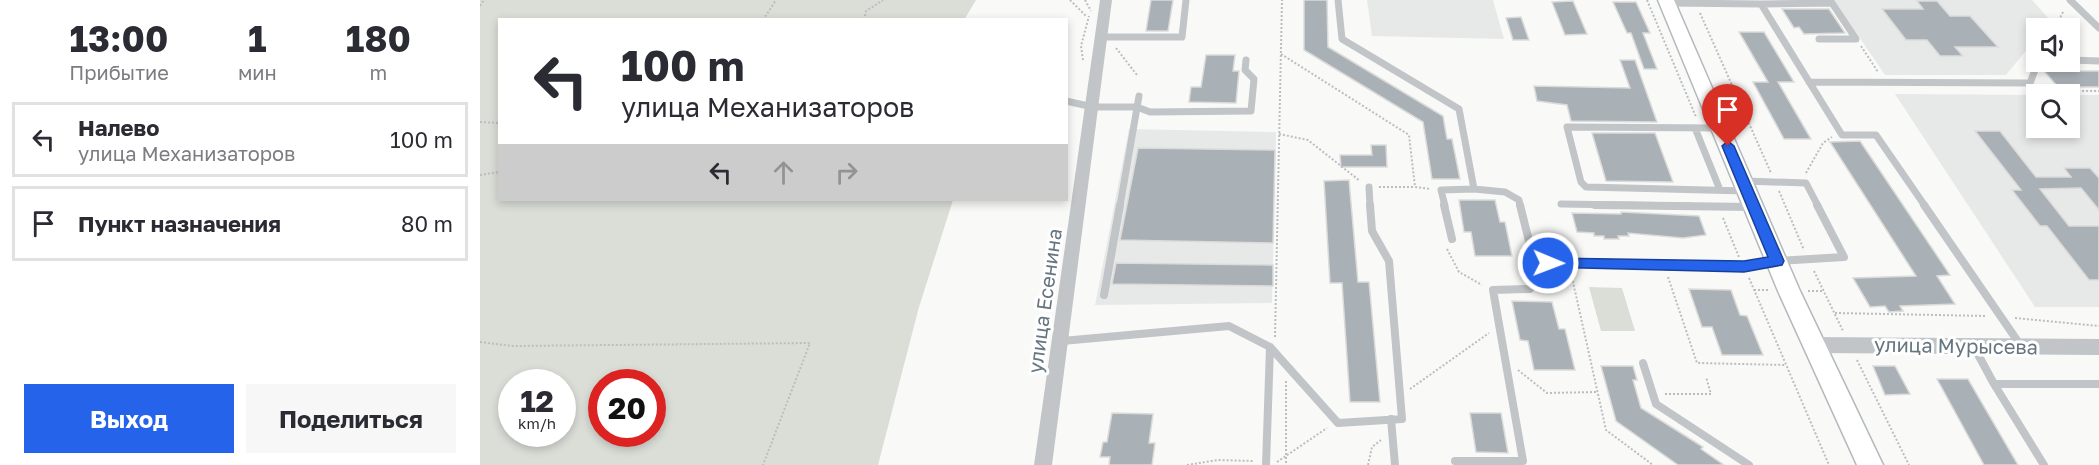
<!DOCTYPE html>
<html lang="ru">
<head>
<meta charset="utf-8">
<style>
	body { margin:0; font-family:"Golos Text",sans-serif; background:#f7f7f7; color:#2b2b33; height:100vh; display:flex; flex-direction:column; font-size:22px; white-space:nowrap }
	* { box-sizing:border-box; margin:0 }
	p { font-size:20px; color:#7c7c81 }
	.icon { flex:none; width:33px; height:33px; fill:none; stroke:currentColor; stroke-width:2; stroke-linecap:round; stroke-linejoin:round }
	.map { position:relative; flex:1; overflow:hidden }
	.details { display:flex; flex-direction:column; background:#fff; width:480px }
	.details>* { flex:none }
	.banner { position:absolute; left:18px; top:18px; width:570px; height:183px; border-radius:0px; box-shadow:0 3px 9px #0003; background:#fff; color:#2b2b33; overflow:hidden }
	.fabs { position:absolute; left:1546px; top:18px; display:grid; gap:12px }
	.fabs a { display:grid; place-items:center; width:54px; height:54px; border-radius:0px; background:#fff; box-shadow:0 3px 9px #0003; font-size:30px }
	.speed { position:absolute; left:18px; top:369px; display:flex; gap:12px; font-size:30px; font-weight:700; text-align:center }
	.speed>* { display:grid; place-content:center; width:78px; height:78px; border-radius:50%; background:#fff; box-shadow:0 3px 9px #0003; line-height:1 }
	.speed small { font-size:15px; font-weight:400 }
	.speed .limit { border:9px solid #d22; background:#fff; color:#111 }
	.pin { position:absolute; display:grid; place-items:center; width:51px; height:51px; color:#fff; margin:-62px -26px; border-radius:50% 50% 50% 0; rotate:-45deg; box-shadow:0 0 6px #0007 }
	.pin .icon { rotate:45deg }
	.me { position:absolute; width:66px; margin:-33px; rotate:91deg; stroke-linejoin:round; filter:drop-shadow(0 0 4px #0008) }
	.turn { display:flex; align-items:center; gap:21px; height:126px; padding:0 24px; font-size:27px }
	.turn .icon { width:78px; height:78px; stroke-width:2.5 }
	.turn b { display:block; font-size:42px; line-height:51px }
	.lanes { display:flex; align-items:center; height:57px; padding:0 24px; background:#0003; justify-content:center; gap:30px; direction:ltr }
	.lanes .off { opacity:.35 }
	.eta { display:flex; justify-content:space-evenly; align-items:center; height:102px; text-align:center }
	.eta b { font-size:36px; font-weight:700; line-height:42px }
	.primary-button { display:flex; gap:12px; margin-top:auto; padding:12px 24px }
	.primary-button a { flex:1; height:69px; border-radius:0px; background:#2563eb; color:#fff; font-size:24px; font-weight:700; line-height:69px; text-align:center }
	.primary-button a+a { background:#f7f7f7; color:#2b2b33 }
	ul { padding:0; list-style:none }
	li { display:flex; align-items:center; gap:18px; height:75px; margin:0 12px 9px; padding:0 12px; border:3px solid #e1e1e2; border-radius:0px }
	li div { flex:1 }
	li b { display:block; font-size:22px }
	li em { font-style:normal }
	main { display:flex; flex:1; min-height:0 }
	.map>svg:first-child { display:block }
</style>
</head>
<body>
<main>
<section class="details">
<div class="eta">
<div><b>13:00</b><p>Прибытие</p></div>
<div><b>1</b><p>мин</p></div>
<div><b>180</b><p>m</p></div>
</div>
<ul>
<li><svg class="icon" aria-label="left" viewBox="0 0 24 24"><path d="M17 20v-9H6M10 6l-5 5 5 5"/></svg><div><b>Налево</b><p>улица Механизаторов</p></div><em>100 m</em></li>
<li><svg class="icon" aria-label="arrive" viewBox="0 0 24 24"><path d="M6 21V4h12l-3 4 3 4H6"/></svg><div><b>Пункт назначения</b></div><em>80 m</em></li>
</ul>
<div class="primary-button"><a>Выход</a><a>Поделиться</a></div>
</section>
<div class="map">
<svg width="1619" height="465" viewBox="0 0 1619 465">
	<rect width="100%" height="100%" fill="#f9f9f8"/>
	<!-- built -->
	<path fill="#e7e8e8" d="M 887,0 L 1013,0 L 1024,39 L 892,36 Z
		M 1354,0 L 1552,0 L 1570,20 L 1564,28 L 1557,28 L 1557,37 L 1526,75 L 1405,75 Z
		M 1415,94 L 1557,95 L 1557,128 L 1590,128 L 1590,95 L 1619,95 L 1619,307 L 1555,307 Z
		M 649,129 L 796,132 L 792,303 L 615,305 Z"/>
	<!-- green -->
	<path fill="#daded7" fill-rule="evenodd" d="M 0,0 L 496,0 L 484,20 L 20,20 L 20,200 L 473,200 L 439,307 L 398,465 L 0,465 ZM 32,382 L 82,382 L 82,434 L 32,434 ZM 122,382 L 172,382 L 172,434 L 122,434 Z
		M 1109,287 L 1142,288 L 1155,331 L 1121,331 Z"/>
	<!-- building -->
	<path fill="#a9b0b6" stroke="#dbdbda" stroke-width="1.5" d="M 671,0 L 693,0 L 688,31 L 666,31 Z
		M 824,0 L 847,0 L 848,47 L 963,116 L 967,139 L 972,139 L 980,179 L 952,179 L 943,122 L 824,50 Z
		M 1093,1 L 1107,34 L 1085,35 L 1072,2 Z
		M 1437,1 L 1457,1 L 1470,16 L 1490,16 L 1518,47 L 1475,47 L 1483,56 L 1460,56 L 1447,40 L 1426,40 L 1402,9 L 1443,9 Z
		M 1133,2 L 1156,2 L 1170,33 L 1163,33 L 1177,69 L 1164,69 L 1151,33 L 1147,33 Z
		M 1302,9 L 1349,9 L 1365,33 L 1324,34 L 1319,27 L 1314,28 Z
		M 1041,17 L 1049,40 L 1033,40 L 1026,18 Z
		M 1259,32 L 1284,32 L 1314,82 L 1298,82 L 1331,139 L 1304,139 L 1273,82 L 1288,82 Z
		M 726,55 L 755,55 L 753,71 L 759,71 L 756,103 L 709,102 L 711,87 L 721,87 Z
		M 1140,60 L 1155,60 L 1177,122 L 1091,121 L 1087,105 L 1057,101 L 1054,86 L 1150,88 Z
		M 1564,71 L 1619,71 L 1619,87 L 1578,87 Z
		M 1495,131 L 1520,131 L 1556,177 L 1591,177 L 1584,168 L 1610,168 L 1619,178 L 1619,210 L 1601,188 L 1560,189 L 1589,226 L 1619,226 L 1619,280 L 1609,280 L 1567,226 L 1560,226 L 1532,190 L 1541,190 Z
		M 1112,133 L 1175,133 L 1193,182 L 1126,181 Z
		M 1380,141 L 1470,275 L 1457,276 L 1475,304 L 1420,306 L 1423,311 L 1409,312 L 1405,306 L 1390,307 L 1373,278 L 1436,276 L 1350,142 Z
		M 891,145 L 906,145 L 907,167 L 861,167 L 860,155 L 892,155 Z
		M 658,148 L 795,150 L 793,243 L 640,240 Z
		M 869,180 L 878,282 L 889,282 L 900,402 L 870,402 L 862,283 L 850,283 L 844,181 Z
		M 979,200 L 1015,200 L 1020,222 L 1025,222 L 1032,256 L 995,256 L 991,232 L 984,232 Z
		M 1141,212 L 1219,216 L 1226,235 L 1203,238 L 1148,233 L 1149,236 L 1138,236 L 1139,239 L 1124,239 L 1124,236 L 1114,236 L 1114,233 L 1097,232 L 1092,213 L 1141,214 Z
		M 636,263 L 793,265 L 793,286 L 632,284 Z
		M 1209,289 L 1251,290 L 1260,315 L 1267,316 L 1283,355 L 1242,355 L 1232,327 L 1222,327 Z
		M 1032,301 L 1072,302 L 1079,329 L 1085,329 L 1095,370 L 1054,370 L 1048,341 L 1040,340 Z
		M 1121,366 L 1153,366 L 1157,380 L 1153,380 L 1161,408 L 1223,447 L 1221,449 L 1244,465 L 1198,465 L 1136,421 Z
		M 1393,366 L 1415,366 L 1430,394 L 1405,395 Z
		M 1457,379 L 1488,379 L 1538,465 L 1504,465 Z
		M 632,413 L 673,414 L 669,443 L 675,443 L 672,465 L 629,465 L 630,457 L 620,457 L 623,442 L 627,442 Z
		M 990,413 L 1021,413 L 1028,453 L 996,452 Z"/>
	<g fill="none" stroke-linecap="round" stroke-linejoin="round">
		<defs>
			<path id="secondary" d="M 1178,0 L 1194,0 L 1320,291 L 1403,465 L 1377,465 L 1298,291 Z"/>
		</defs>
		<!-- secondary casing -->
		<use href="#secondary" stroke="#b3b9bd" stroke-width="3"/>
		<!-- path -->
		<path stroke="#bbbec0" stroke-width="2" stroke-dasharray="2 2" stroke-linecap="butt" d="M 590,0 L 607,17
			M 605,0 L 611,11
			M 1167,0 L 1216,117
			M 0,6 L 4,0
			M 1220,13 L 1291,173
			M 283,20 L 296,0
			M 384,20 L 386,11 L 403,0
			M 1575,28 L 1584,10
			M 1381,46 L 1398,72
			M 636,48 L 657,75
			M 801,54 L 929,135 L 935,187 L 950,189
			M 603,60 L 601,46 L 609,16
			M 1559,85 L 1579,91 L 1619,91
			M 0,122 L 20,123
			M 799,134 L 828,140 L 880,181
			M 1326,173 L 1343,143 L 1352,137
			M 0,175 L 20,172
			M 899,187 L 935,187
			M 1299,191 L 1324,250
			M 1243,218 L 1259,257
			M 967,249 L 979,272 L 1002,285
			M 1334,271 L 1363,331
			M 1091,273 L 1126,430 L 1173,465
			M 1188,277 L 1217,363 L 1306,365
			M 1269,278 L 1349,465
			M 1274,290 L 1289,290
			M 1328,291 L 1343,291
			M 1355,313 L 1506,316
			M 1535,318 L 1619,326
			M 795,337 L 802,0
			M 0,342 L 33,346 L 330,343 L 283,465
			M 1377,360 L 1429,465
			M 1038,370 L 1067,393 L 1117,392
			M 806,381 L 806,465
			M 930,389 L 1009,333
			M 1185,394 L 1231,394 L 1226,377
			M 797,462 L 847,428
			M 707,465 L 738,460 L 774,461
			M 888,465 L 892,447 L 901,440"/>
		<!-- service-far1 -->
		<path stroke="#c1c5c8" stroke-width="7" d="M 858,0 L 862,39 L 979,109 L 994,189 L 961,190 L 965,206
			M 1590,0 L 1619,28
			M 1188,3 L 1281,4 L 1362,135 L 1396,135 L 1445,206
			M 1281,4 L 1352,3 L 1350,0
			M 622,37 L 702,37 L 706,0
			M 1339,39 L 1376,39 L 1352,3
			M 1590,60 L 1619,61
			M 1329,82 L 1550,83 L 1558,62
			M 586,101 L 613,107 L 657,107 L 670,112 L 771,111 L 774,79 L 765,70 L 766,60
			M 1215,128 L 1240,190
			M 1239,128 L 1087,127 L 1101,182 L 1106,187 L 1266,191
			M 1264,181 L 1326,183 L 1338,206
			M 889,187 L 890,206
			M 994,189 L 1025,192 L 1039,200 L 1040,206
			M 1081,204 L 1211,206
			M 640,206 L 659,96"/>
		<!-- service -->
		<path stroke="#c1c5c8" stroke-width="8" d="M 964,205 L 972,239
			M 1040,205 L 1052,253 L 1068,263 L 1264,267 L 1297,261 L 1364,257 L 1337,205
			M 1115,205 L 1273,207
			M 1444,205 L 1541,346
			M 624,295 L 640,205
			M 582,341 L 749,326 L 790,347 L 858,423 L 922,419 L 909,261 L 892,231 L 890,205
			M 1494,347 L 1514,384 L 1619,384
			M 1163,363 L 1176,404 L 1269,465
			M 1514,384 L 1564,465
			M 911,419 L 915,465
			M 975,461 L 1043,461 L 1013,290 L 1050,289 L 1068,263
			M 786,465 L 790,347"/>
		<!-- minor -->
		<path fill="#c1c5c8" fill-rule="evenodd" d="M 620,0 L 632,0 L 572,465 L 554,465 Z"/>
		<!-- tertiary -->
		<path fill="#c1c5c8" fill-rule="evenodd" d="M 1333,337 L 1619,339 L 1619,355 L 1333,353 L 1326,351 L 1323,345 L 1326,339 Z"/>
		<!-- secondary -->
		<use href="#secondary" fill="#fff" fill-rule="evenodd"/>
	</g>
	<!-- route -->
	<path fill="#2563eb" stroke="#184099" stroke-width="1.5" d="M 1248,141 L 1254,146 L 1304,261 L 1302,265 L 1264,272 L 1063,267 L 1061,263 L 1068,258 L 1264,261 L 1288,257 L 1242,146 Z"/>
	<g text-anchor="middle" stroke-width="6" stroke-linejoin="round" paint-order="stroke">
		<!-- street labels -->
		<g font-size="20" fill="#667680" stroke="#fff">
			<text transform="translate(565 301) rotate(-82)" y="7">улица Есенина</text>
			<text transform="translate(1476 346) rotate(1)" y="7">улица Мурысева</text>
		</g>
	</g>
</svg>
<div class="fabs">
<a><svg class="icon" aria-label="sound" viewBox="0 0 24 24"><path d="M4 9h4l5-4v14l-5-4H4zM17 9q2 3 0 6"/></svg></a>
<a><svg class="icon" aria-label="search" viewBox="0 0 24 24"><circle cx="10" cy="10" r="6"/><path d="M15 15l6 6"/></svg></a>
</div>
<div class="speed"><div>12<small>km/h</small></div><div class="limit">20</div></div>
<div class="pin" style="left:1248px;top:146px;background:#d93025"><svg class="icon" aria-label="arrive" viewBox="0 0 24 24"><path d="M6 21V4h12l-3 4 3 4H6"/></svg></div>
<svg class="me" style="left:1068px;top:263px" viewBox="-20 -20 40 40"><circle r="17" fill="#2563eb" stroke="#fff" stroke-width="3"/><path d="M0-11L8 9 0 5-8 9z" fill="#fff"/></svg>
<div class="banner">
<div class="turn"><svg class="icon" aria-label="left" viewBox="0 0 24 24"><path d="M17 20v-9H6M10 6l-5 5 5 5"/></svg><div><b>100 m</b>улица Механизаторов</div></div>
<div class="lanes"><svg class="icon" aria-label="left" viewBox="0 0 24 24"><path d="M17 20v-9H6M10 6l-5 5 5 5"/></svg><svg class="icon off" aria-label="ahead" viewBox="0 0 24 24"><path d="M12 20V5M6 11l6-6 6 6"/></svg><svg class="icon off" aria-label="right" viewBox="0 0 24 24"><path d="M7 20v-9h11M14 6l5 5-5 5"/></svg></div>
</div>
</div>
</main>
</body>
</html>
